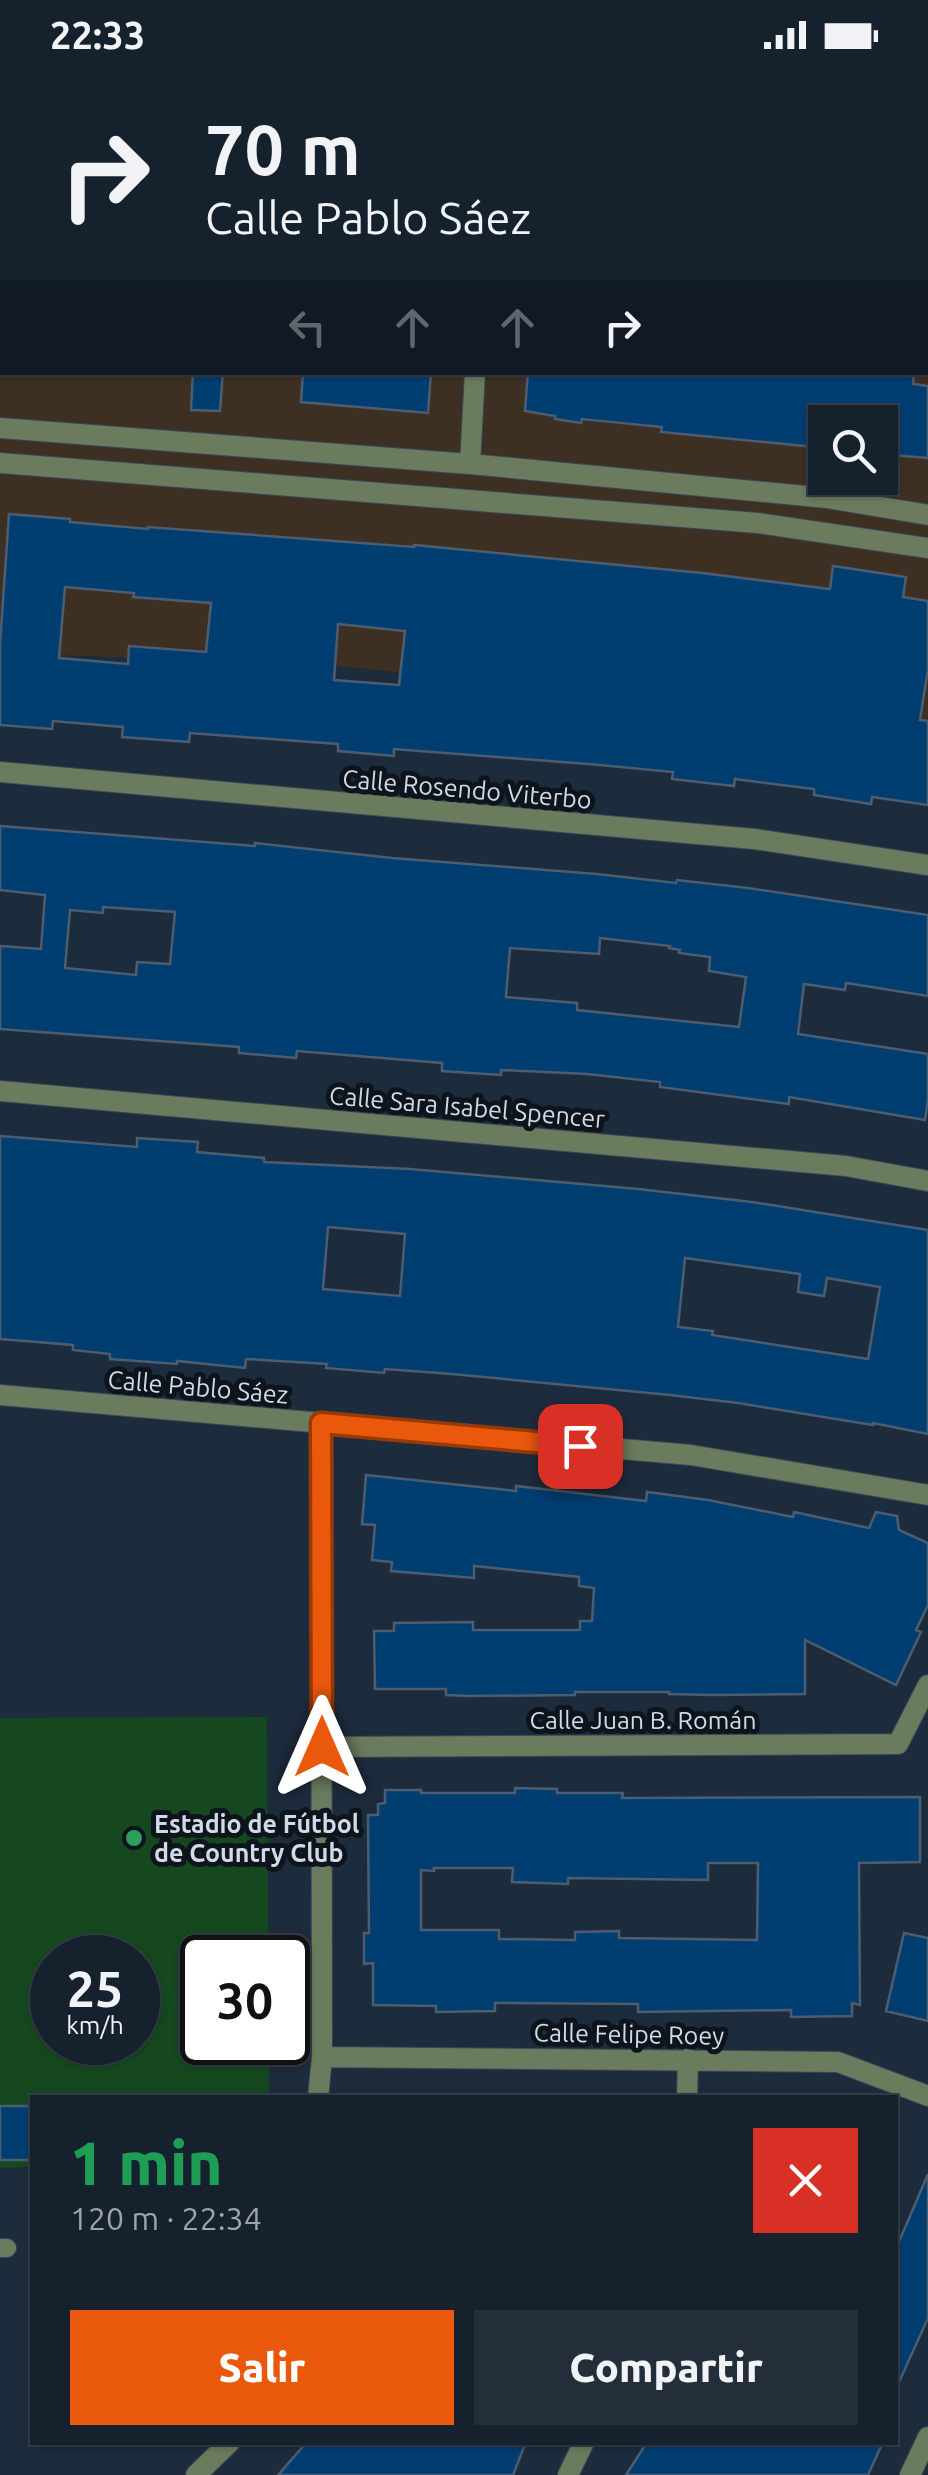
<!DOCTYPE html>
<html lang="es">
<head>
<meta charset="utf-8">
<style>
	body { margin:0; font-family:Ubuntu,sans-serif; background:#232e3a; color:#f1f3f6; height:100vh; display:flex; flex-direction:column; font-size:38px; white-space:nowrap }
	* { box-sizing:border-box; margin:0 }
	p { font-size:32px; color:#9ea3aa }
	.icon { flex:none; width:55px; height:55px; fill:none; stroke:currentColor; stroke-width:2; stroke-linecap:round; stroke-linejoin:round }
	.map { position:relative; flex:1; overflow:hidden }
	.drawer { position:absolute; left:30px; top:2025px; width:868px; height:350px; display:flex; flex-direction:column; background:#16212e; border-radius:0px; box-shadow:0 2px 8px #0004,0 0 0 2px #353e4a }
	.drawer>* { flex:none }
	.top-card { position:absolute; left:0px; top:0px; width:930px; height:305px; box-shadow:0 2px 8px #0004,0 0 0 2px #353e4a; background:#16212e; color:#f1f3f6; overflow:hidden }
	.fabs { position:absolute; left:808px; top:335px; display:grid; gap:20px }
	.fabs a { display:grid; place-items:center; width:90px; height:90px; border-radius:0px; background:#16212e; box-shadow:0 2px 8px #0004,0 0 0 2px #353e4a; font-size:50px }
	.speed { position:absolute; left:30px; top:1865px; display:flex; gap:20px; font-size:50px; font-weight:700; text-align:center }
	.speed>* { display:grid; place-content:center; width:130px; height:130px; border-radius:50%; background:#16212e; box-shadow:0 2px 8px #0004,0 0 0 2px #353e4a; line-height:1 }
	.speed small { font-size:25px; font-weight:400 }
	.speed .limit { border:5px solid #111; border-radius:15px; background:#fff; color:#111 }
	.pin { position:absolute; display:grid; place-items:center; width:85px; height:85px; color:#fff; margin:-42px; border-radius:20px; box-shadow:0 5px 15px #0006 }
	.me { position:absolute; width:110px; margin:-55px; rotate:0deg; stroke-linejoin:round; filter:drop-shadow(0 0 8px #0008) }
	.turn { display:flex; align-items:center; gap:35px; height:210px; padding:0 40px; font-size:45px }
	.turn .icon { width:130px; height:130px; stroke-width:2.5 }
	.turn b { display:block; font-size:70px; line-height:85px }
	.lanes { display:flex; align-items:center; height:95px; padding:0 40px; background:#0003; justify-content:center; gap:50px; direction:ltr }
	.lanes .off { opacity:.35 }
	.round { display:grid; place-items:center; flex:none; width:105px; height:105px; border-radius:0px; background:#232e3a }
	.head { display:flex; align-items:center; justify-content:space-between; height:170px; padding:0 40px }
	h1 { font-size:60px; font-weight:800; line-height:75px; color:#1e9e55 }
	.button { display:flex; gap:20px; margin-top:auto; padding:20px 40px }
	.button a { flex:1; height:115px; border-radius:0px; background:#ea580c; color:#fff; font-size:40px; font-weight:800; line-height:115px; text-align:center }
	.button a+a { background:#232e3a; color:#f1f3f6 }
	.status { display:flex; justify-content:space-between; align-items:center; height:70px; padding:0 50px; background:#16212e; direction:ltr }
	.status svg { height:28px; fill:currentColor }
	.map>svg:first-child { display:block }
</style>
</head>
<body>
<div class="status"><b>22:33</b><svg viewBox="0 0 49 12"><path d="M0 12V9h3v3zM5 12V6h3v6zM10 12V3h3v9zM15 12V0h3v12zM26 1h20v11H26zM47 4h2v5h-2z"/></svg></div>
<div class="map">
<svg width="928" height="2405" viewBox="0 0 928 2405">
	<rect width="100%" height="100%" fill="#1d2c3d"/>
	<!-- commercial -->
	<path fill="#3e2f23" fill-rule="evenodd" d="M 0,158 L 2,158 L 2,302 L 928,302 L 928,283 L 928,657 L 329,595 L 0,583 ZM 825,352 L 880,352 L 880,408 L 825,408 Z"/>
	<!-- green -->
	<path fill="#15481f" fill-rule="evenodd" d="M 267,1647 L 268,1887 L 202,1888 L 202,1972 L 269,1973 L 269,2027 L 32,2028 L 32,2097 L 0,2098 L 0,1648 ZM 52,1888 L 138,1888 L 138,1972 L 52,1972 Z"/>
	<!-- building -->
	<path fill="#003e72" stroke="#4c5d70" stroke-width="2.5" fill-rule="evenodd" d="M 193,302 L 223,302 L 220,341 L 191,340 Z
		M 303,302 L 431,302 L 428,343 L 301,332 Z
		M 528,302 L 914,302 L 913,314 L 928,316 L 928,388 L 880,384 L 880,352 L 825,352 L 825,378 L 661,362 L 662,357 L 582,349 L 581,353 L 555,349 L 555,346 L 525,341 Z
		M 9,444 L 70,449 L 70,452 L 148,459 L 148,457 L 414,477 L 414,475 L 702,503 L 830,519 L 833,496 L 906,507 L 903,527 L 928,531 L 928,599 L 920,650 L 928,651 L 928,735 L 872,727 L 871,734 L 814,725 L 814,719 L 735,709 L 734,716 L 672,709 L 673,702 L 600,695 L 394,679 L 394,686 L 338,681 L 338,674 L 190,663 L 189,672 L 122,667 L 123,657 L 53,651 L 52,659 L 0,655 L 0,574 ZM 65,517 L 134,523 L 133,527 L 211,533 L 206,582 L 129,576 L 128,594 L 59,588 ZM 338,554 L 405,561 L 399,615 L 334,610 Z
		M 0,756 L 255,776 L 255,773 L 392,788 L 597,804 L 676,813 L 677,810 L 748,818 L 928,845 L 928,926 L 846,913 L 845,920 L 804,914 L 798,964 L 928,984 L 928,1029 L 925,1050 L 789,1027 L 789,1034 L 660,1017 L 660,1012 L 587,1004 L 501,1000 L 501,1005 L 442,1001 L 442,993 L 297,981 L 296,988 L 239,983 L 239,977 L 0,959 L 0,876 L 41,879 L 45,825 L 0,820 ZM 103,837 L 175,842 L 170,894 L 137,892 L 136,905 L 65,898 L 70,840 L 103,843 ZM 600,868 L 670,876 L 669,878 L 680,880 L 679,883 L 710,887 L 709,901 L 746,907 L 739,957 L 577,940 L 577,933 L 506,927 L 510,878 L 599,884 Z
		M 0,1066 L 137,1077 L 137,1068 L 198,1072 L 197,1082 L 264,1088 L 264,1092 L 410,1099 L 638,1119 L 752,1132 L 928,1160 L 928,1364 L 873,1353 L 873,1355 L 738,1333 L 670,1325 L 452,1304 L 385,1299 L 384,1303 L 326,1298 L 327,1294 L 246,1289 L 245,1298 L 177,1291 L 177,1294 L 110,1289 L 110,1284 L 73,1280 L 73,1275 L 0,1269 ZM 328,1157 L 405,1164 L 400,1226 L 323,1219 ZM 685,1188 L 800,1204 L 798,1222 L 824,1226 L 827,1208 L 880,1217 L 868,1289 L 712,1265 L 713,1261 L 678,1257 Z
		M 366,1405 L 516,1421 L 516,1416 L 646,1431 L 647,1422 L 708,1430 L 793,1447 L 794,1442 L 869,1458 L 876,1442 L 897,1446 L 899,1460 L 928,1473 L 928,1535 L 916,1560 L 921,1562 L 896,1615 L 805,1570 L 805,1624 L 712,1625 L 669,1624 L 669,1622 L 575,1622 L 575,1625 L 469,1626 L 446,1625 L 446,1619 L 375,1619 L 374,1561 L 394,1561 L 394,1553 L 473,1552 L 473,1560 L 580,1560 L 580,1551 L 592,1551 L 594,1518 L 579,1516 L 579,1507 L 474,1496 L 474,1508 L 391,1501 L 392,1492 L 372,1490 L 375,1455 L 362,1454 Z
		M 515,1718 L 557,1719 L 557,1723 L 623,1723 L 622,1728 L 920,1727 L 920,1792 L 859,1793 L 860,1935 L 852,1933 L 852,1946 L 791,1947 L 791,1940 L 638,1942 L 638,1934 L 495,1933 L 495,1941 L 436,1942 L 436,1936 L 373,1935 L 373,1893 L 364,1894 L 364,1863 L 369,1863 L 368,1745 L 378,1745 L 378,1734 L 385,1733 L 385,1720 L 421,1720 L 421,1723 L 515,1723 ZM 708,1793 L 758,1793 L 757,1870 L 619,1868 L 619,1861 L 575,1862 L 575,1870 L 499,1869 L 499,1860 L 421,1860 L 421,1800 L 434,1801 L 434,1798 L 513,1798 L 512,1812 L 568,1814 L 568,1808 L 708,1810 Z
		M 904,1863 L 928,1868 L 928,1951 L 886,1941 Z
		M 0,2036 L 32,2036 L 32,2090 L 0,2090 Z
		M 928,2104 L 928,2248 L 895,2321 L 895,2181 Z
		M 307,2372 L 526,2372 L 513,2405 L 278,2405 Z
		M 647,2372 L 883,2372 L 868,2405 L 626,2405 Z"/>
	<g fill="none" stroke-linecap="round" stroke-linejoin="round">
		<defs>
			<path id="service" d="M 0,2178 L 7,2178"/>
			<path id="minor" d="M 456,0 L 456,2
				M 470,394 L 475,302
				M 0,702 L 754,769 L 928,795
				M 0,1021 L 846,1096 L 928,1111
				M 0,1325 L 691,1385 L 928,1425
				M 322,1677 L 898,1674 L 928,1615
				M 322,1987 L 838,1992 L 928,2026
				M 318,2028 L 322,1987 L 321,1353
				M 687,2028 L 688,1989
				M 196,2405 L 230,2372
				M 568,2405 L 584,2372
				M 910,2405 L 928,2367"/>
			<path id="tertiary" d="M 0,358 L 470,394 L 827,428 L 928,445
				M 0,393 L 758,453 L 928,478"/>
		</defs>
		<!-- service casing -->
		<use href="#service" stroke="#3a4858" stroke-width="20"/>
		<!-- minor casing -->
		<use href="#minor" stroke="#3a4858" stroke-width="22"/>
		<!-- tertiary casing -->
		<use href="#tertiary" stroke="#3a4858" stroke-width="22"/>
		<!-- service -->
		<use href="#service" stroke="#6b7b5d" stroke-width="18"/>
		<!-- minor -->
		<use href="#minor" stroke="#6b7b5d" stroke-width="20"/>
		<!-- tertiary -->
		<use href="#tertiary" stroke="#6b7b5d" stroke-width="20"/>
	</g>
	<g fill="none" stroke-linecap="round" stroke-linejoin="round">
		<defs>
			<path id="route" d="M 322,1677 L 321,1353 L 580,1376"/>
		</defs>
		<!-- route casing -->
		<use href="#route" stroke="#983908" stroke-width="25"/>
		<!-- route -->
		<use href="#route" stroke="#ea580c" stroke-width="18"/>
	</g>
	<!-- markers -->
	<circle fill="#2e9e5b" stroke="#0d141c" stroke-width="4" cx="134" cy="1768" r="10"/>
	<g text-anchor="middle" stroke-width="10" stroke-linejoin="round" paint-order="stroke">
		<!-- street labels -->
		<g font-size="25" fill="#d1dbe7" stroke="#0d141c">
			<text transform="translate(467 719) rotate(5)" y="9">Calle Rosendo Viterbo</text>
			<text transform="translate(467 1037) rotate(5)" y="9">Calle Sara Isabel Spencer</text>
			<text transform="translate(198 1317) rotate(5)" y="9">Calle Pablo Sáez</text>
			<text x="643" y="1659">Calle Juan B. Román</text>
			<text transform="translate(629 1964) rotate(1)" y="9">Calle Felipe Roey</text>
		</g>
		<!-- poi labels -->
		<g font-size="25" font-weight="bold" fill="#d1dbe7" stroke="#0d141c" text-anchor="start">
			<text x="154" y="1763">Estadio de Fútbol<tspan x="154" dy="29">de Country Club</tspan></text>
		</g>
	</g>
</svg>
<div class="fabs">
<a><svg class="icon" aria-label="search" viewBox="0 0 24 24"><circle cx="10" cy="10" r="6"/><path d="M15 15l6 6"/></svg></a>
</div>
<div class="speed"><div>25<small>km/h</small></div><div class="limit">30</div></div>
<div class="pin" style="left:580px;top:1376px;background:#d93025"><svg class="icon" aria-label="arrive" viewBox="0 0 24 24"><path d="M6 21V4h12l-3 4 3 4H6"/></svg></div>
<svg class="me" style="left:322px;top:1677px" viewBox="-20 -20 40 40"><path d="M0-17L14 15 0 8-14 15z" fill="#ea580c" stroke="#fff" stroke-width="4"/></svg>
<div class="top-card">
<div class="turn"><svg class="icon" aria-label="right" viewBox="0 0 24 24"><path d="M7 20v-9h11M14 6l5 5-5 5"/></svg><div><b>70 m</b>Calle Pablo Sáez</div></div>
<div class="lanes"><svg class="icon off" aria-label="left" viewBox="0 0 24 24"><path d="M17 20v-9H6M10 6l-5 5 5 5"/></svg><svg class="icon off" aria-label="ahead" viewBox="0 0 24 24"><path d="M12 20V5M6 11l6-6 6 6"/></svg><svg class="icon off" aria-label="ahead" viewBox="0 0 24 24"><path d="M12 20V5M6 11l6-6 6 6"/></svg><svg class="icon" aria-label="right" viewBox="0 0 24 24"><path d="M7 20v-9h11M14 6l5 5-5 5"/></svg></div>
</div>
<section class="drawer">
<div class="head"><div><h1>1 min</h1><p>120 m · 22:34</p></div><a class="round" style="background:#d93025;color:#fff"><svg class="icon" aria-label="close" viewBox="0 0 24 24"><path d="M6 6l12 12M18 6L6 18"/></svg></a></div>
<div class="button"><a>Salir</a><a>Compartir</a></div>
</section>
</div>
</body>
</html>
